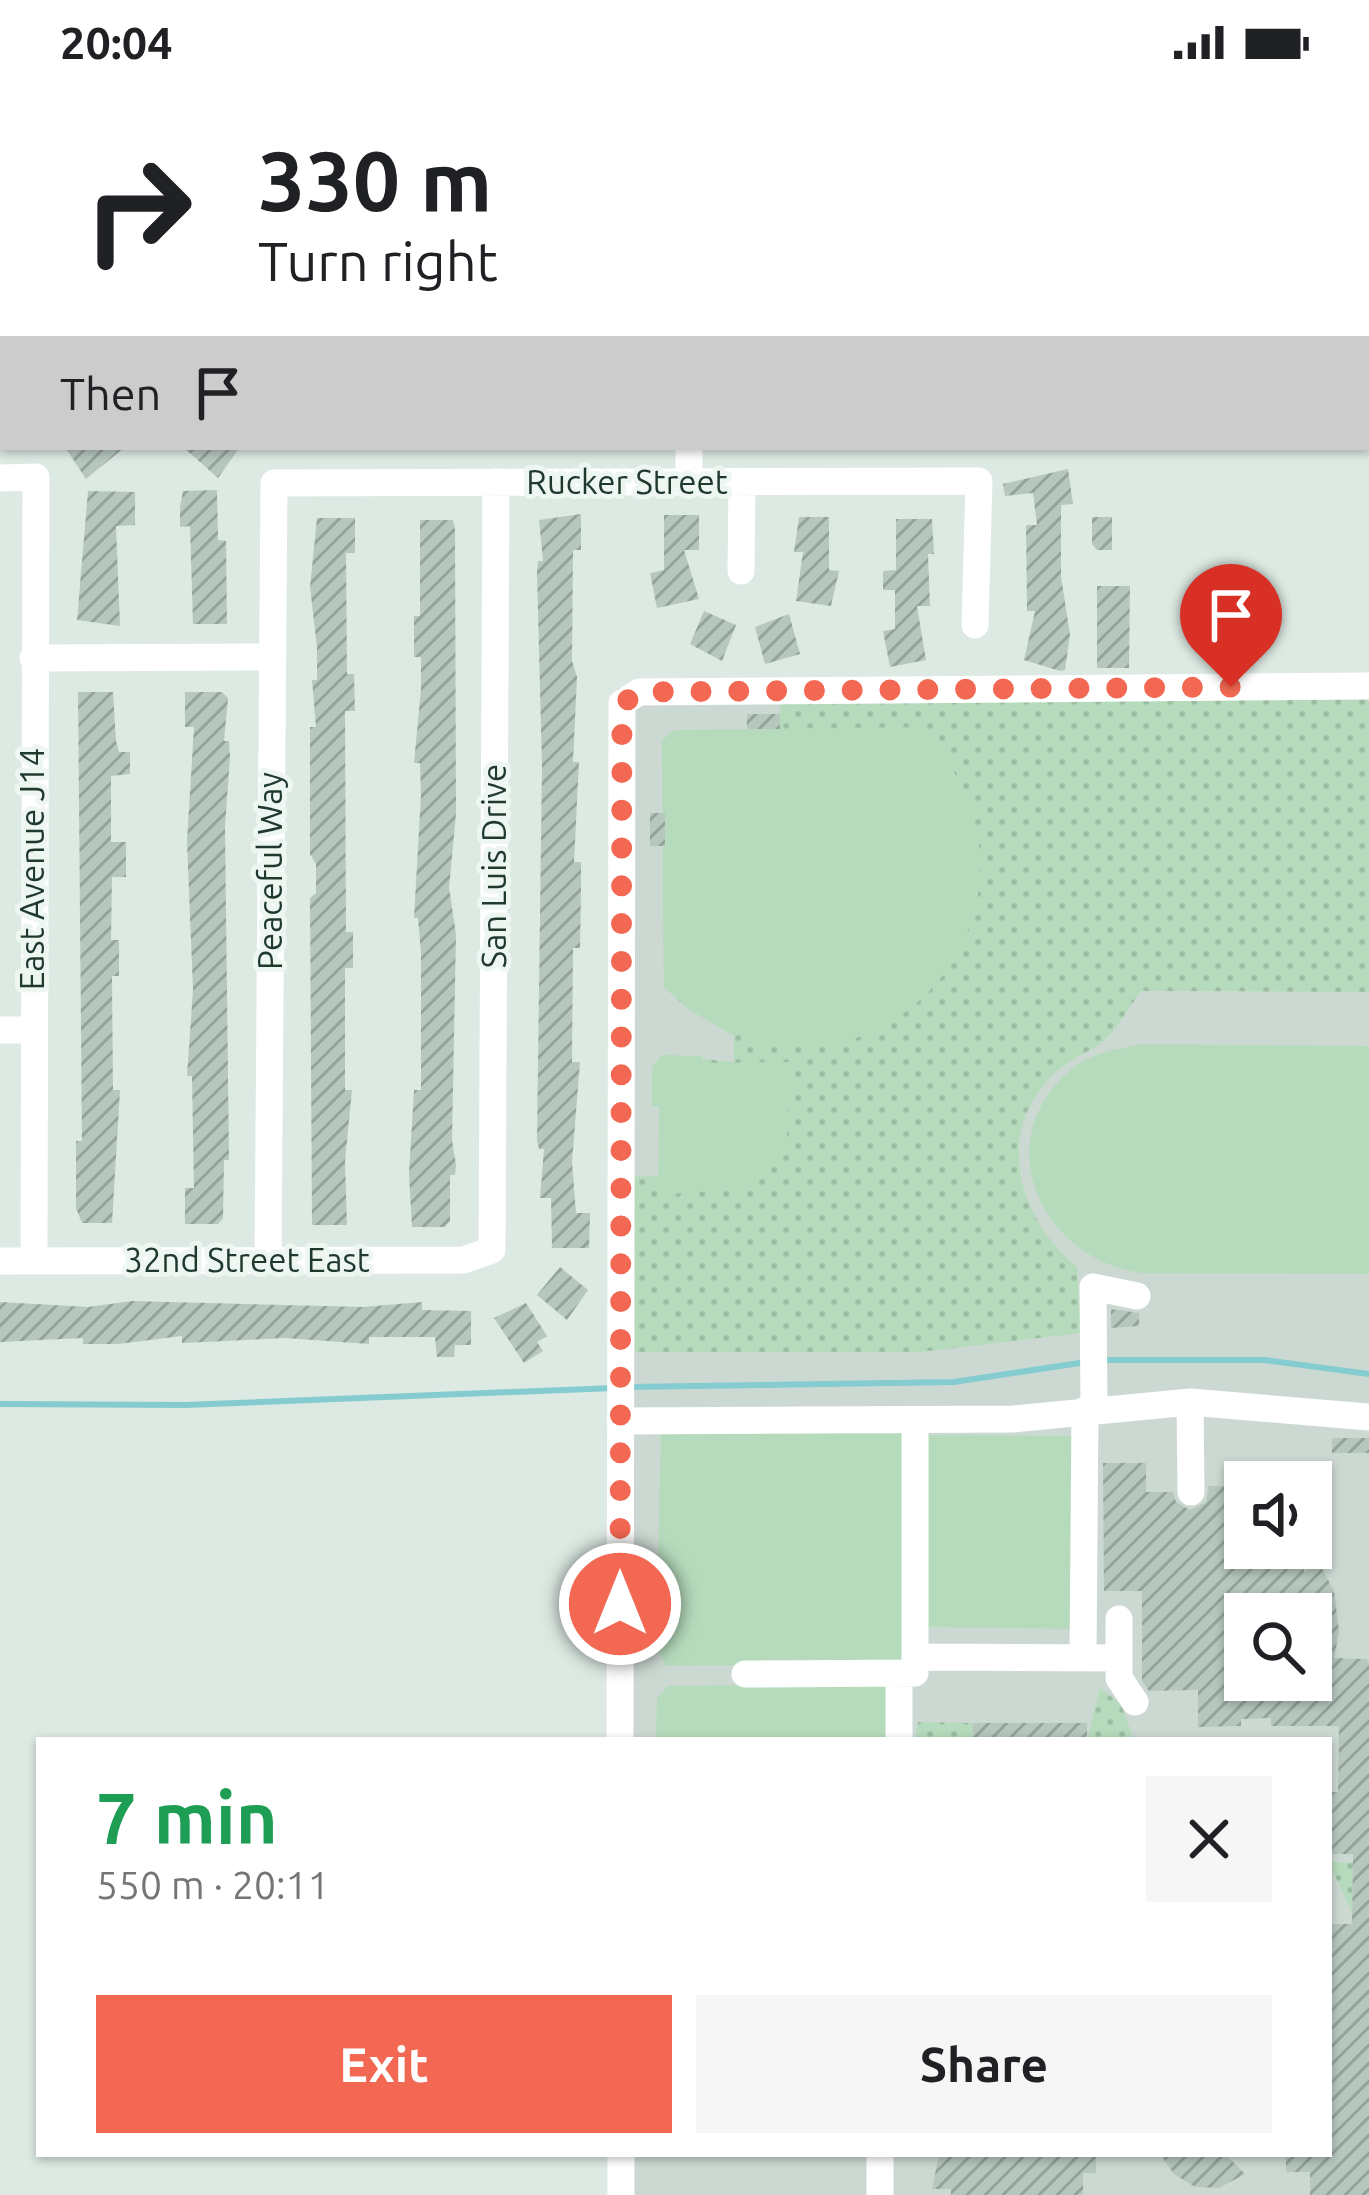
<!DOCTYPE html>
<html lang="en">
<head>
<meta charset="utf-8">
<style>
	body { margin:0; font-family:Ubuntu,sans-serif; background:#f6f6f6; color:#202124; height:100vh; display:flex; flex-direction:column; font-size:45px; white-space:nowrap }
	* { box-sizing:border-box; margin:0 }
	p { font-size:39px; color:#757577 }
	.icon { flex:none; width:66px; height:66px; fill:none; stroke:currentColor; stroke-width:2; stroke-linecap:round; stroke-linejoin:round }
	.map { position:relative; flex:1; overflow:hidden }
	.drawer { position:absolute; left:36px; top:1653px; width:1296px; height:420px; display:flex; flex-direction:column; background:#fff; border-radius:0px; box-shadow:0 3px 9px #0004 }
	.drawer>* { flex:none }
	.top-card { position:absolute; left:0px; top:0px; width:1371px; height:366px; box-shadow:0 3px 9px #0004; background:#fff; color:#202124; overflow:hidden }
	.tools { position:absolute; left:1224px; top:1377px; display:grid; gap:24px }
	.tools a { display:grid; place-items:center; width:108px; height:108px; border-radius:0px; background:#fff; box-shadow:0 3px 9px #0004; font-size:60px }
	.pin { position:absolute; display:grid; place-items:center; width:102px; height:102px; color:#fff; margin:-123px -51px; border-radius:50% 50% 50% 0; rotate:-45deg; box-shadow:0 0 12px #0007 }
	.pin .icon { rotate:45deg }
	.me { position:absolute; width:132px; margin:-66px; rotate:0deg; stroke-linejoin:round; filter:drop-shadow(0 0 9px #0008) }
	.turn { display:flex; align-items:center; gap:42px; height:252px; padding:0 60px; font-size:54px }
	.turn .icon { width:156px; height:156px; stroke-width:2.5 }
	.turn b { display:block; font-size:84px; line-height:102px }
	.then { display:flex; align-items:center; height:114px; padding:0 60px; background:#0003; gap:24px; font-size:45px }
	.round { display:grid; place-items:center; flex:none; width:126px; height:126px; border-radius:0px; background:#f6f6f6 }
	.head { display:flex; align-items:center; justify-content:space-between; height:204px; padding:0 60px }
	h1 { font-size:72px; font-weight:700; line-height:90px; color:#1e9e55 }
	.cta { display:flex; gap:24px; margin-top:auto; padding:24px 60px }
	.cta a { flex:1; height:138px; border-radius:0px; background:#f36852; color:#fff; font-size:48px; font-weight:700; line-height:138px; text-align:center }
	.cta a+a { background:#f6f6f6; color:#202124 }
	.status { display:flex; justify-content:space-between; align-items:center; height:84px; padding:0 60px; background:#fff; direction:ltr }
	.status svg { height:33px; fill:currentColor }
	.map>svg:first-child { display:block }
</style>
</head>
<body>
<div class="status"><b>20:04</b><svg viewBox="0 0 49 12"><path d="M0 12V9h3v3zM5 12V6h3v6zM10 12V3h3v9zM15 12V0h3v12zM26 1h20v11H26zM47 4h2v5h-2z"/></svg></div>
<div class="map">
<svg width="1369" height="2111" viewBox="0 0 1369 2111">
	<defs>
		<pattern id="grass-dots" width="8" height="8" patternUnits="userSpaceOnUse" patternTransform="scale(3)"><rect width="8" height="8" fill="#b6dbbc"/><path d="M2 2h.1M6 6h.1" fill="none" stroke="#9cbda2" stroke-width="1.8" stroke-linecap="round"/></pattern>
		<pattern id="building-hatch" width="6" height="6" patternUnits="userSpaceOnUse" patternTransform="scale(3)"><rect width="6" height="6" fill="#b6c7be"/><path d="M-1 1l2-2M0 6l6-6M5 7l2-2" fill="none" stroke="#93a39b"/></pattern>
	</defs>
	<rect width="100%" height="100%" fill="#dde9e3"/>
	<!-- built -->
	<path fill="#ccd9d2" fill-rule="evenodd" d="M 1369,592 L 1369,2111 L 612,2111 L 613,2070 L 1329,2070 L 1329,1656 L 614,1656 L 618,604 ZM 1245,1398 L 1311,1398 L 1311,1464 L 1245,1464 ZM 1245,1530 L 1311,1530 L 1311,1596 L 1245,1596 Z"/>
	<!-- grass -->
	<path fill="url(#grass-dots)" d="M 1369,609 L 1369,908 L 1141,907 C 1129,923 1116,947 1101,959 C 1083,972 1064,977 1048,996 C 994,1056 1021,1137 1077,1183 L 1081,1249 L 920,1268 L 635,1268 L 634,1093 L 659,1092 L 659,1022 L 652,1022 L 652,983 L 662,971 L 734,978 L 734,952 L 688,925 L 664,903 L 662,656 L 779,645 L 781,615 Z
		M 1100,1604 L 1121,1620 L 1134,1656 L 1087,1656 Z
		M 918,1638 L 973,1639 L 973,1656 L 915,1656 Z
		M 1329,1778 L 1353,1779 L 1352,1829 Z"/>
	<!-- pitch -->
	<path fill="#b6dbbc" d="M 920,643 C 1095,827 852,1080 664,903 L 662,656 L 675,646 Z
		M 1142,960 L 1369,962 L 1369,1190 L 1142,1189 C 1041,1176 985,1055 1073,984 C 1093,968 1118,965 1142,960 Z
		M 662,971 L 702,972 L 703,979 L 791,978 L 786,1065 L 752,1104 L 658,1111 L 659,1022 L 652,1022 L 652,983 Z
		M 661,1346 L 908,1347 L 906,1579 L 667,1582 L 656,1564 Z
		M 923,1351 L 1074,1352 L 1073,1545 L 922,1543 Z
		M 887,1600 L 888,1656 L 656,1656 L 657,1614 L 668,1602 Z"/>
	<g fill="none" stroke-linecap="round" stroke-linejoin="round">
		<!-- stream -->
		<path stroke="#84ccd0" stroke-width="6" d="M 1099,1276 L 1264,1276 L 1369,1290
			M 627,1303 L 954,1298 L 1086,1278
			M 0,1320 L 185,1321 L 614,1304"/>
	</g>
	<!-- building -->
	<path fill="url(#building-hatch)" fill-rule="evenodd" d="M 65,363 L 125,363 L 86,395 Z
		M 183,363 L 240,363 L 218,394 Z
		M 1068,385 L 1073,420 L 1061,421 L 1061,492 L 1070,551 L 1065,586 L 1060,587 L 1024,576 L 1035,527 L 1027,527 L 1026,441 L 1037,441 L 1033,409 L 1005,412 L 1003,400 Z
		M 217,406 L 218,456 L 226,457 L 227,540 L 193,540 L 190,442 L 180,443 L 180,423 L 183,407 Z
		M 88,407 L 135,408 L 135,441 L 116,442 L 120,542 L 77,536 Z
		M 581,430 L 581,466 L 573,466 L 572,577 L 577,593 L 573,678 L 579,678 L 574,778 L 581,778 L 581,806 L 580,864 L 573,864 L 572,978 L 580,978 L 572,1078 L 576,1129 L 590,1129 L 589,1164 L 552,1164 L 551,1114 L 540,1114 L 544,1065 L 539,1065 L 537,1056 L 542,683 L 537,487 L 538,477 L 543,477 L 539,436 Z
		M 664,431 L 699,431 L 699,466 L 684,466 L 699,515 L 657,524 L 650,489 L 664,486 Z
		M 799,433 L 829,433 L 829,486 L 839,487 L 831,522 L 796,517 L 803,468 L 794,468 Z
		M 1092,433 L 1112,433 L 1112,466 L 1097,466 L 1092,460 Z
		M 317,434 L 355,434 L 355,469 L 346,469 L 347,590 L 354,590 L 355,627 L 345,627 L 346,848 L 353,848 L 353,884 L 345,884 L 345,1006 L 352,1006 L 345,1077 L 347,1141 L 312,1141 L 310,814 L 316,809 L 316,780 L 310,770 L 310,643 L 316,643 L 312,596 L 317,596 L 317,563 L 310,503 Z
		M 896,435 L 932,435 L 934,470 L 928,470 L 930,522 L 917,522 L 926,576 L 890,583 L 883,547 L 895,545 L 895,506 L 883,506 L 883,487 L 896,486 Z
		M 420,436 L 453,436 L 455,446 L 456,730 L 449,804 L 456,850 L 452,1056 L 456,1081 L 455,1091 L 450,1091 L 450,1137 L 445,1143 L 412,1143 L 409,1090 L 414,1006 L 421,1006 L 421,869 L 418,834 L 414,834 L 421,711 L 420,679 L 414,679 L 421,605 L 421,573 L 414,573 L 414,532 L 420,532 Z
		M 1097,502 L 1130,502 L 1129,584 L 1097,584 Z
		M 704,527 L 736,541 L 722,577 L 690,560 Z
		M 789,530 L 800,570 L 765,580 L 755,543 Z
		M 78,608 L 113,608 L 116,657 L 119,668 L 130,668 L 130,690 L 111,692 L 111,758 L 126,758 L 126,793 L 112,793 L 111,856 L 119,856 L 119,892 L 112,892 L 113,1006 L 120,1006 L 112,1139 L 82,1139 L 76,1124 L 76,1057 L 82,1057 Z
		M 185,608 L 222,608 L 228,614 L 224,657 L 229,657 L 230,673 L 225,742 L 229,1076 L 224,1076 L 223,1134 L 218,1140 L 185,1140 L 185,1104 L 194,1104 L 192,992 L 187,992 L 193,906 L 187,757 L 194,643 L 185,643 Z
		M 747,630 L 780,630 L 780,645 L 747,645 Z
		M 650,729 L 665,729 L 665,762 L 650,762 Z
		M 560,1183 L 588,1206 L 567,1236 L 537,1211 Z
		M 132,1217 L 363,1223 L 422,1218 L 422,1226 L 471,1227 L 471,1261 L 455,1261 L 454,1273 L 437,1273 L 435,1253 L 369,1253 L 369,1260 L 285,1254 L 182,1259 L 182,1252 L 118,1260 L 83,1260 L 83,1254 L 0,1258 L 0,1218 L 88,1223 Z
		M 526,1219 L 547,1252 L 537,1258 L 543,1267 L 524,1279 L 494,1234 Z
		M 1111,1225 L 1139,1229 L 1139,1242 L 1111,1244 Z
		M 1332,1354 L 1369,1354 L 1369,1369 L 1332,1369 Z
		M 1103,1379 L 1146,1379 L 1146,1408 L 1173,1408 L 1176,1418 L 1190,1426 L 1206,1418 L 1209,1402 L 1245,1402 L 1245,1464 L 1303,1470 L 1304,1488 L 1318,1477 L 1334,1507 L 1339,1548 L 1334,1574 L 1366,1575 L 1369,1579 L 1369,2111 L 1310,2111 L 1310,2088 L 1286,2088 L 1286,2070 L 1329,2070 L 1329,1840 L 1352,1840 L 1353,1770 L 1329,1770 L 1329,1708 L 1338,1708 L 1339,1642 L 1271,1642 L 1271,1634 L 1241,1635 L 1241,1642 L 1198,1643 L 1198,1606 L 1149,1607 L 1142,1597 L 1142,1507 L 1104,1507 ZM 1245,1530 L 1311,1530 L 1311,1596 L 1245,1596 Z
		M 973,1639 L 1087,1639 L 1087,1656 L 973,1656 Z
		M 939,2070 L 1096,2070 L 1096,2089 L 1083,2089 L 1083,2111 L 951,2111 L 951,2105 L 932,2105 Z
		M 1160,2070 L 1225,2070 L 1245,2090 L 1219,2104 L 1195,2103 L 1174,2090 Z"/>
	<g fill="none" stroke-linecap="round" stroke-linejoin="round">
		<defs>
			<path id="major" d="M 1368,208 L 1369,208
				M 0,212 L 3,212
				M 1368,240 L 1369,240
				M 0,252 L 3,252"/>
		</defs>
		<!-- major casing -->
		<use href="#major" stroke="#bcc4c1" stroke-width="38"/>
		<!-- minor -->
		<path stroke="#fff" stroke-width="27" d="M 463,0 L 463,3
			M 686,0 L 686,3
			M 901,0 L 901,3
			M 1368,174 L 1369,174
			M 0,176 L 3,176
			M 689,363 L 689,398
			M 0,394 L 36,393 L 34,1177
			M 741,487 L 742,398
			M 33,574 L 272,573
			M 0,946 L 32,946
			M 268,1175 L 274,399 L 979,397 L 975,541
			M 0,1177 L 464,1176 L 492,1166 L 496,398
			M 1190,1318 L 1191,1408
			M 1094,1325 L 1093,1203 L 1137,1212
			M 620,1337 L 1014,1335 L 1190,1318 L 1369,1333
			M 915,1573 L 1119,1574 L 1119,1535
			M 1083,1573 L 1085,1326
			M 1119,1574 L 1119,1594 L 1135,1618
			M 899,1589 L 899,1656
			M 745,1590 L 915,1589 L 915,1338
			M 620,1656 L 622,619 L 639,608 L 1369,602
			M 621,2070 L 621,2111
			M 880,2111 L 880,2070"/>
		<!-- major -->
		<use href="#major" stroke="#61a089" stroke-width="33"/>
	</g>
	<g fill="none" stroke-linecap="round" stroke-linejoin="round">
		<!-- route -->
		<path stroke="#f36852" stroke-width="21" stroke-dasharray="0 37.8" d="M 620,1520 L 622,620 L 639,608 L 1231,603"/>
	</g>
	<g text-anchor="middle" stroke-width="10" stroke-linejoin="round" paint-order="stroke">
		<!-- street labels -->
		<g font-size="33" fill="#1f392f" stroke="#eef6f1">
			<text x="627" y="410">Rucker Street</text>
			<text transform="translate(494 782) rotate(-90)" y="12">San Luis Drive</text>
			<text transform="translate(32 785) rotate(-90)" y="12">East Avenue J14</text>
			<text transform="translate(270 787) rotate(-90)" y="12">Peaceful Way</text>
			<text x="247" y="1188">32nd Street East</text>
		</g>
	</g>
</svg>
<div class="tools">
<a><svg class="icon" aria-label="sound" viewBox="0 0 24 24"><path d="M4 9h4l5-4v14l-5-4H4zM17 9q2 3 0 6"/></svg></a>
<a><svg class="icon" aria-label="search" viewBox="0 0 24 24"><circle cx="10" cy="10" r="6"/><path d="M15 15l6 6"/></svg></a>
</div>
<div class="pin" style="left:1231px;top:603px;background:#d93025"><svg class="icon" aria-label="arrive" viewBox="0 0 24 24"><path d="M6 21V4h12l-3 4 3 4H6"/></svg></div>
<svg class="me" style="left:620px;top:1520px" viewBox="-20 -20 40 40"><circle r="17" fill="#f36852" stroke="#fff" stroke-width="3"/><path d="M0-11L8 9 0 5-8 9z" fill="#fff"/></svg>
<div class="top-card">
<div class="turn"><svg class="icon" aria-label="right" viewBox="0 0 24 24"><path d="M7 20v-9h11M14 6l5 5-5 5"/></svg><div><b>330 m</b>Turn right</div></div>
<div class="then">Then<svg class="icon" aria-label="arrive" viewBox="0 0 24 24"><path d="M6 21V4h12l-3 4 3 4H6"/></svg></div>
</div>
<section class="drawer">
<div class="head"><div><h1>7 min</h1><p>550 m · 20:11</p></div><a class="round"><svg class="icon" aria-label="close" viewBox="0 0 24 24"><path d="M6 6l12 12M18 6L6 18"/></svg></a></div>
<div class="cta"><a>Exit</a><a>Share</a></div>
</section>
</div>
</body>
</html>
